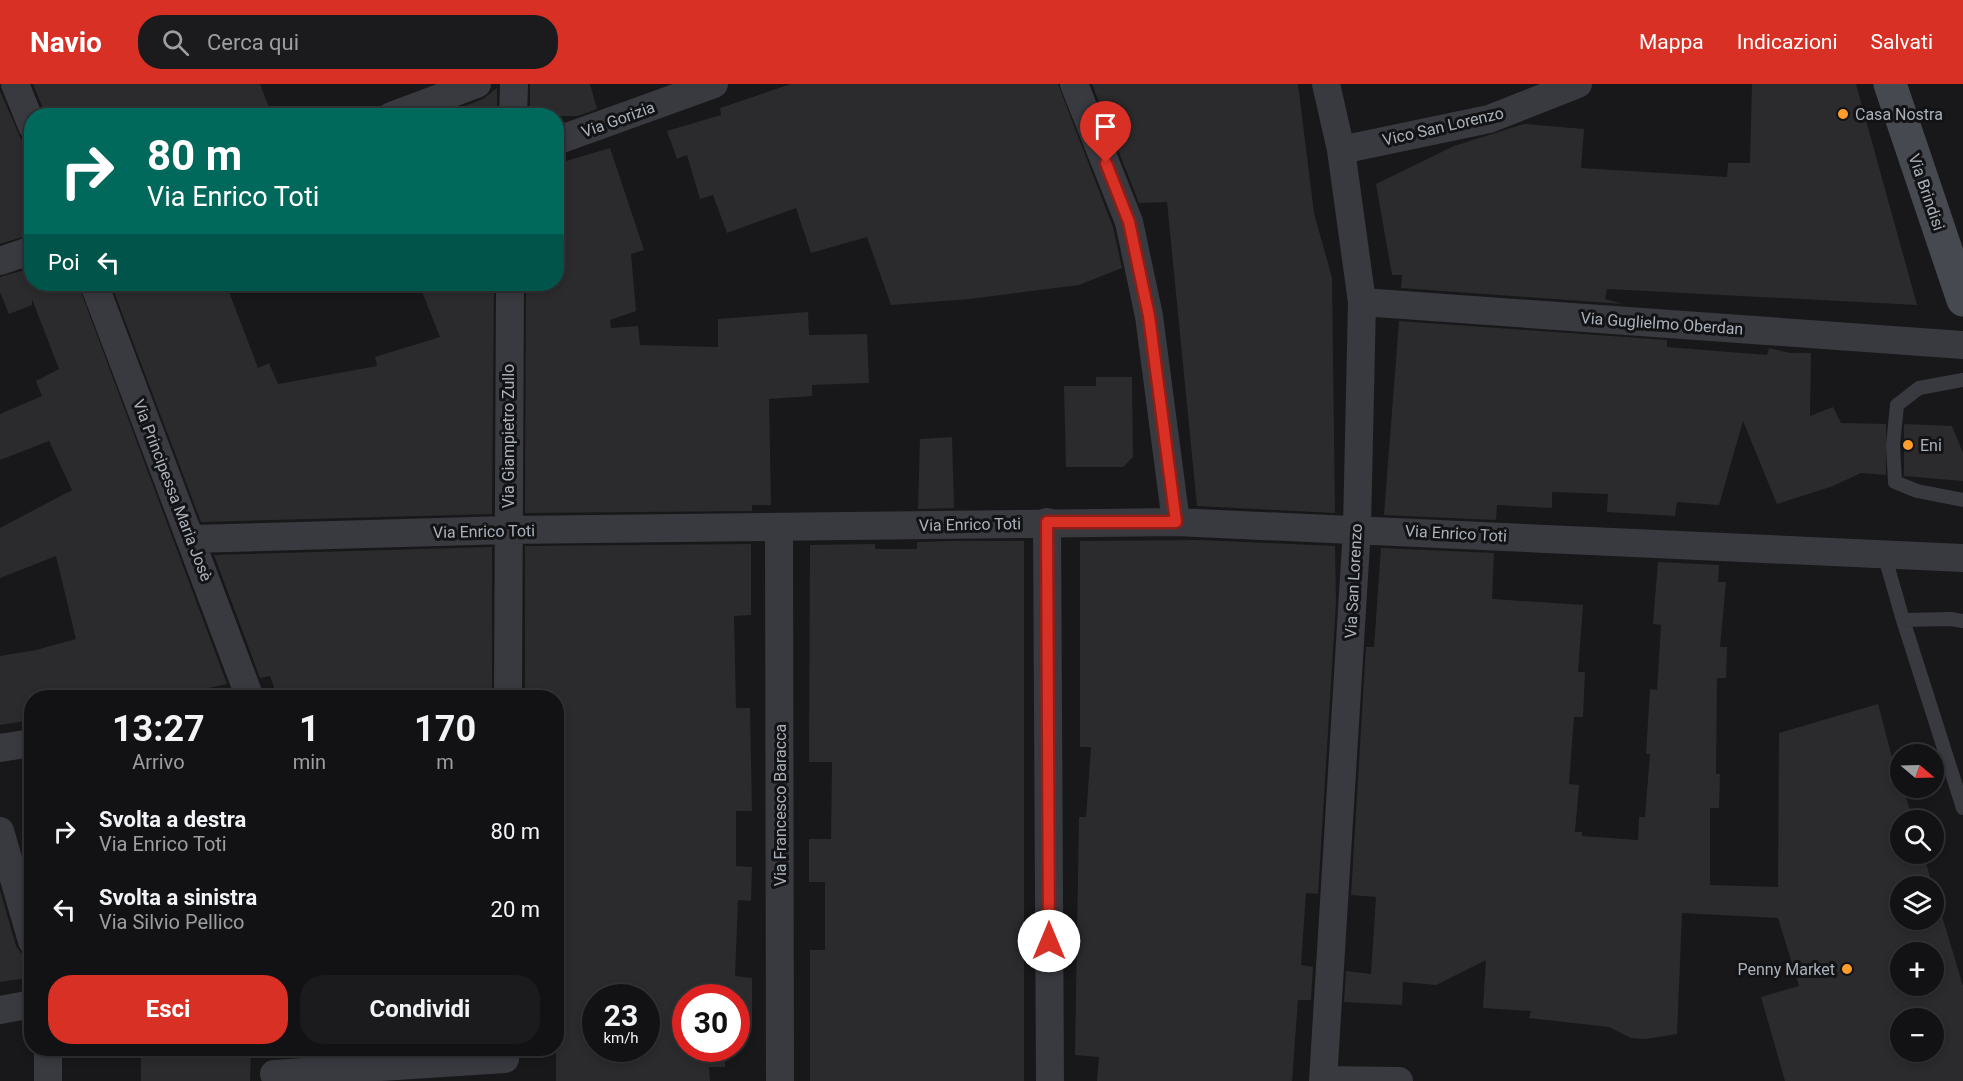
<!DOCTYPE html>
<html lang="it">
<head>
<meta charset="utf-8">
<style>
	body { margin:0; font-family:Roboto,sans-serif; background:#1b1b1d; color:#f1f3f6; height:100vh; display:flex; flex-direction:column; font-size:22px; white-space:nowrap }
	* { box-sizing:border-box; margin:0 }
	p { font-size:20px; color:#9c9ea0 }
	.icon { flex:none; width:33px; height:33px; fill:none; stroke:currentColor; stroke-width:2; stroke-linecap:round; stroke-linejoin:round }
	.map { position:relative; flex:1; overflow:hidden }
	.panel { position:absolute; left:24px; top:606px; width:540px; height:366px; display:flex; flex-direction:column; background:#121214; border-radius:24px; box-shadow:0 3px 9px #0003,0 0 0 2px #313234 }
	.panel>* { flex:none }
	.guide { position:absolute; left:24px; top:24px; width:540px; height:183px; border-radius:24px; box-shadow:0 3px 9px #0003,0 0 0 2px #313234; background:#00695c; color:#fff; overflow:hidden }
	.needle { width:39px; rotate:109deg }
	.buttons { position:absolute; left:1890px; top:660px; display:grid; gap:12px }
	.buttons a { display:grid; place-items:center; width:54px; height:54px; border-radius:50%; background:#121214; box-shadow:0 3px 9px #0003,0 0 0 2px #313234; font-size:30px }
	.speed { position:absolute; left:582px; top:900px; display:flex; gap:12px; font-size:30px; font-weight:700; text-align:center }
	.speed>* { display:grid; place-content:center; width:78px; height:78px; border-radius:50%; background:#121214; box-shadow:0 3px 9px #0003,0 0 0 2px #313234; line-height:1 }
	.speed small { font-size:15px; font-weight:400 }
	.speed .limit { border:9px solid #d22; background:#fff; color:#111 }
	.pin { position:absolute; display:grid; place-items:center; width:51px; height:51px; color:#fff; margin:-62px -26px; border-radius:50% 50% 50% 0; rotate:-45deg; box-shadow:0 0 6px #0007 }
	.pin .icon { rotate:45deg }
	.me { position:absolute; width:66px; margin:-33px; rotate:0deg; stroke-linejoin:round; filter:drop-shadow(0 0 4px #0008) }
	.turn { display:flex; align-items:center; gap:21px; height:126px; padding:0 24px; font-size:27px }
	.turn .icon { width:78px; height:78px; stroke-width:2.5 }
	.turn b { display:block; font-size:42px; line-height:51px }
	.then { display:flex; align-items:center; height:57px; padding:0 24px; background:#0003; gap:12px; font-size:22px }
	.eta { display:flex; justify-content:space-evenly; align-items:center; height:102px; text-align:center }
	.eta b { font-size:36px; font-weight:700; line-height:42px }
	.button { display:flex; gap:12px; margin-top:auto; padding:12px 24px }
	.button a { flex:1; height:69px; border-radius:24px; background:#d93025; color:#fff; font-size:24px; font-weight:700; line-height:69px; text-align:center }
	.button a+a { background:#1b1b1d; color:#f1f3f6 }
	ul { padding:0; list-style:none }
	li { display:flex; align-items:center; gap:18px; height:78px; padding:0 24px }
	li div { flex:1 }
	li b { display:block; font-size:22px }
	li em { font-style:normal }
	header { display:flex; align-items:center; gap:36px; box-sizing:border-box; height:84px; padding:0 30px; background:#d93025; color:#fff }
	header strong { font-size:28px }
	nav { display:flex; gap:33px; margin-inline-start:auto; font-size:21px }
	.search { width:420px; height:54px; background:#1b1b1d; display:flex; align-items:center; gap:15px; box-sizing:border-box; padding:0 21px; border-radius:24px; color:#9c9ea0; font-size:22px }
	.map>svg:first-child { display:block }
</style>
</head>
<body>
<header>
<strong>Navio</strong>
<div class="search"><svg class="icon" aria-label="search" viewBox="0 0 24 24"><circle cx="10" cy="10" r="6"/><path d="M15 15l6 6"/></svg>Cerca qui</div>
<nav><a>Mappa</a><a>Indicazioni</a><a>Salvati</a></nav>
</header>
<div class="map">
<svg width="1963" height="997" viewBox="0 0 1963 997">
	<rect width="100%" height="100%" fill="#18181a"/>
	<!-- building -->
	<path fill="#2b2b2e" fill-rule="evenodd" d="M 33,0 L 260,0 L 272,32 L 46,32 Z
		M 530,0 L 590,0 L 597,25 L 578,32 L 530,32 Z
		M 791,0 L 1058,0 L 1113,143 L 1122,184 L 1079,201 L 970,215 L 891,221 L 867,153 L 811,169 L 796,124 L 727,149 L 713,111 L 700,115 L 687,71 L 677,75 L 667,47 L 721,31 L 720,24 Z
		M 1092,0 L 1298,0 L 1314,129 L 1332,194 L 1335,429 L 1197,422 L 1167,118 L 1139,119 Z
		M 1752,0 L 1856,0 L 1917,221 L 1607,205 L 1605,215 L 1623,220 L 1401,204 L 1402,191 L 1392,191 L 1376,100 L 1454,62 L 1524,40 L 1584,45 L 1581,84 L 1727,93 L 1728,79 L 1750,79 Z
		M 497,4 L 497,32 L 440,32 L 483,15 Z
		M 0,7 L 32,80 L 32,150 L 0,160 Z
		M 610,64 L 644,166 L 631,170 L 636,227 L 610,236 L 611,244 L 638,242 L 640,261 L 718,263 L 718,235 L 808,228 L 809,251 L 867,250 L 869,299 L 812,301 L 812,312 L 769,315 L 771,421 L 752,421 L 752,427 L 525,429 L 526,200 L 556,200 L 556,80 Z
		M 32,184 L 32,200 L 78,200 L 227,600 L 162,614 L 32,614 L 32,636 L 0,641 L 0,572 L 36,566 L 76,555 L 56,472 L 0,494 L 0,444 L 72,406 L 49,357 L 0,376 L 0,330 L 42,312 L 36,297 L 59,285 L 32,215 L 32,221 L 9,230 L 0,208 L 0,193 Z
		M 111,200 L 226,200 L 258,284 L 269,279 L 278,300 L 377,282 L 375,273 L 440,253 L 419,200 L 494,200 L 492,430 L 201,438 Z
		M 1399,237 L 1667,256 L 1667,263 L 1767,271 L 1769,264 L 1790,269 L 1811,269 L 1810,332 L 1833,323 L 1841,339 L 1886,340 L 1886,391 L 1861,389 L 1833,402 L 1777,420 L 1743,337 L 1719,421 L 1677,418 L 1675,432 L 1607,428 L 1608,410 L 1552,408 L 1552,424 L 1497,421 L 1496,436 L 1384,431 Z
		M 1096,293 L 1132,293 L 1133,373 L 1123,383 L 1066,383 L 1064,302 L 1096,302 Z
		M 1904,340 L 1952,342 L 1963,369 L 1963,397 L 1904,392 Z
		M 952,353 L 954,424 L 918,425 L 920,355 Z
		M 1201,456 L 1335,462 L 1336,518 L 1318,810 L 1306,809 L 1301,881 L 1313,883 L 1311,916 L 1298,916 L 1292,997 L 1097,997 L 1099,973 L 1075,971 L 1079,733 L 1086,733 L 1091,663 L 1080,663 L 1080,457 Z
		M 954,457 L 1024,457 L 1024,997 L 810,997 L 810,866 L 825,866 L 825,798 L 809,798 L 809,755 L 831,755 L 832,678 L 809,678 L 810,461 L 875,460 L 875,465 L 917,465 L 917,458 Z
		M 751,460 L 751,531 L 734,532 L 736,624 L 750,624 L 752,727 L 736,727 L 736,782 L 752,783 L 751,817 L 738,816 L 735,892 L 752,894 L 752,936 L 736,935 L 736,914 L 686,914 L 686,964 L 725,964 L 725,983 L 709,983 L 710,997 L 556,997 L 556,614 L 525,614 L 525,462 ZM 596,914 L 646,914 L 646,964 L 596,964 Z
		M 492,463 L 492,614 L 278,614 L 270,592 L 260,594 L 214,471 Z
		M 1381,464 L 1494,469 L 1492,515 L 1583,521 L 1578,588 L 1585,588 L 1583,633 L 1574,633 L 1569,700 L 1579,701 L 1575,748 L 1582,748 L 1582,752 L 1638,756 L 1639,733 L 1645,733 L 1650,670 L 1646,670 L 1650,605 L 1657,606 L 1661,541 L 1653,540 L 1658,478 L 1719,481 L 1718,498 L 1726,498 L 1720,563 L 1727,563 L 1726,594 L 1717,594 L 1716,690 L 1720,690 L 1719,724 L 1710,724 L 1710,801 L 1778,803 L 1779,649 L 1878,620 L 1900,704 L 1903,704 L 1913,736 L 1900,736 L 1900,770 L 1923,770 L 1933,802 L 1900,802 L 1900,836 L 1934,836 L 1934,805 L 1963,902 L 1963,997 L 1785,997 L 1761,913 L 1799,902 L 1778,834 L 1682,829 L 1677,950 L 1646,955 L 1631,954 L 1609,943 L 1529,934 L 1531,927 L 1483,924 L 1486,876 L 1436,901 L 1403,898 L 1402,921 L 1344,918 L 1346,887 L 1371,890 L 1376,813 L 1351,811 L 1366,563 L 1374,563 ZM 1900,868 L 1934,868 L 1934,902 L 1900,902 ZM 1900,934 L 1934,934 L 1934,968 L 1900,968 Z
		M 0,806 L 16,862 L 21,869 L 32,873 L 32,893 L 0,898 Z
		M 141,964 L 251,964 L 250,997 L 141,997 Z"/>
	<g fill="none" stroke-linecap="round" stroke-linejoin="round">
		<!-- lane -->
		<path stroke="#383a40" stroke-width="14" d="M 1963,296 L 1919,304 L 1897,321 L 1893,361 L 1895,398 L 1917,407 L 1963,416
			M 1884,470 L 1903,536
			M 1963,537 L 1951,535 L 1903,536 L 1963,724"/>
		<!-- street -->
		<path stroke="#383a40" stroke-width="28" d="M 15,0 L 32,42
			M 1074,0 L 1129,138 L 1149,232 L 1176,438
			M 391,32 L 477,0
			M 513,32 L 514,0
			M 556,57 L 714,0
			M 1341,66 L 1489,35 L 1578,0
			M 0,177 L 32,166
			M 94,200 L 250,614
			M 1362,218 L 1963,261
			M 1047,438 L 1050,997
			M 779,444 L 780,997
			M 192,455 L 508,446 L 1176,438 L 1963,474
			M 508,614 L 510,200
			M 0,664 L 32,659
			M 0,747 L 32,857
			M 0,926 L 32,920
			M 48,964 L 48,997
			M 274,990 L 505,975
			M 1323,996 L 1399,997
			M 1323,997 L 1357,444 L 1362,218 L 1341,66 L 1326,0"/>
		<!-- secondary -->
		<path stroke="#464a50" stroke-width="33" d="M 1890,0 L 1963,216"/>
	</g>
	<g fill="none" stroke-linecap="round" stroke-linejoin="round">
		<defs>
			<path id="route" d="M 1049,857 L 1047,438 L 1176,438 L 1149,232 L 1129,138 L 1106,79"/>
		</defs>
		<!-- route casing -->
		<use href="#route" stroke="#8d1f18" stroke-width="15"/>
		<!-- route -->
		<use href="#route" stroke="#d93025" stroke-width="10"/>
	</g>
	<!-- markers -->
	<g fill="#ff9d2b" stroke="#131315" stroke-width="2">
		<circle cx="1843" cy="30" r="6"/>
		<circle cx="1908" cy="361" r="6"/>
		<circle cx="1847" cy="885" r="6"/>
	</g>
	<g text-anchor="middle" stroke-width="6" stroke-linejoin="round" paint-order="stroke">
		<!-- poi labels -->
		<g font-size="16" fill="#a9b1bb" stroke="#131315" text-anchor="start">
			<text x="1855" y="36">Casa Nostra</text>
			<text x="1920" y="367">Eni</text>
			<text x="1835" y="891" text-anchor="end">Penny Market</text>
		</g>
		<!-- street labels -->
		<g font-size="16" fill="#a9b1bb" stroke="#131315">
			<text transform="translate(618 35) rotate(-20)" y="6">Via Gorizia</text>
			<text transform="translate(1443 42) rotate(-13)" y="6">Vico San Lorenzo</text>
			<text transform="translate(1927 108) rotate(71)" y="6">Via Brindisi</text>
			<text transform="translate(1662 239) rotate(4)" y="6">Via Guglielmo Oberdan</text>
			<text transform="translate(508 352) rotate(-90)" y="6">Via Giampietro Zullo</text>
			<text transform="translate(173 406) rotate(69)" y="6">Via Principessa Maria Josè</text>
			<text transform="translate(970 440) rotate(-1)" y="6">Via Enrico Toti</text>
			<text transform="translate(484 447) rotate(-1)" y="6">Via Enrico Toti</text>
			<text transform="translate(1456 449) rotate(3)" y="6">Via Enrico Toti</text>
			<text transform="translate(1353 497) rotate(-87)" y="6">Via San Lorenzo</text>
			<text transform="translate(780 721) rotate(-90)" y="6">Via Francesco Baracca</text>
		</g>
	</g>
</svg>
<div class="buttons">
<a><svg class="needle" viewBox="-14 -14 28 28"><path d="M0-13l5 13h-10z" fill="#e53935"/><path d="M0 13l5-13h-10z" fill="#9c9ea0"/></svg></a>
<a><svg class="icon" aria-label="search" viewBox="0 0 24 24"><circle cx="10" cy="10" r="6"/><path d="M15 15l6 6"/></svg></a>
<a><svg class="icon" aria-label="layers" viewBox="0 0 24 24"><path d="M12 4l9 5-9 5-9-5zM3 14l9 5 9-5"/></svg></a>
<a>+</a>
<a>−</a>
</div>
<div class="speed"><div>23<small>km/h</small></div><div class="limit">30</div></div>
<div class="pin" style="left:1106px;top:79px;background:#d93025"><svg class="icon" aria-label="arrive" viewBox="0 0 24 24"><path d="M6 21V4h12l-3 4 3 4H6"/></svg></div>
<svg class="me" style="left:1049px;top:857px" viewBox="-20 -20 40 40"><circle r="19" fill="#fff"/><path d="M0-13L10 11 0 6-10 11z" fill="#d93025"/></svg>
<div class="guide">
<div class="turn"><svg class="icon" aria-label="right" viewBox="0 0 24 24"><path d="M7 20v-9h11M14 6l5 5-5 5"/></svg><div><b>80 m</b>Via Enrico Toti</div></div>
<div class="then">Poi<svg class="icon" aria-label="left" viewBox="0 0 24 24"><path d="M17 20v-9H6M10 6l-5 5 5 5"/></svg></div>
</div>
<section class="panel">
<div class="eta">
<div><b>13:27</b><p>Arrivo</p></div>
<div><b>1</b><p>min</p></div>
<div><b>170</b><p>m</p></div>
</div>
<ul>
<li><svg class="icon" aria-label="right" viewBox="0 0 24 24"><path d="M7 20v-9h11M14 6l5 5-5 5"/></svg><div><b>Svolta a destra</b><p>Via Enrico Toti</p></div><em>80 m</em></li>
<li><svg class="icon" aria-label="left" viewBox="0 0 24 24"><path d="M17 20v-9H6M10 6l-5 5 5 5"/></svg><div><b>Svolta a sinistra</b><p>Via Silvio Pellico</p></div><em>20 m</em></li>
</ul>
<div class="button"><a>Esci</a><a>Condividi</a></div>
</section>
</div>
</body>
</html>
